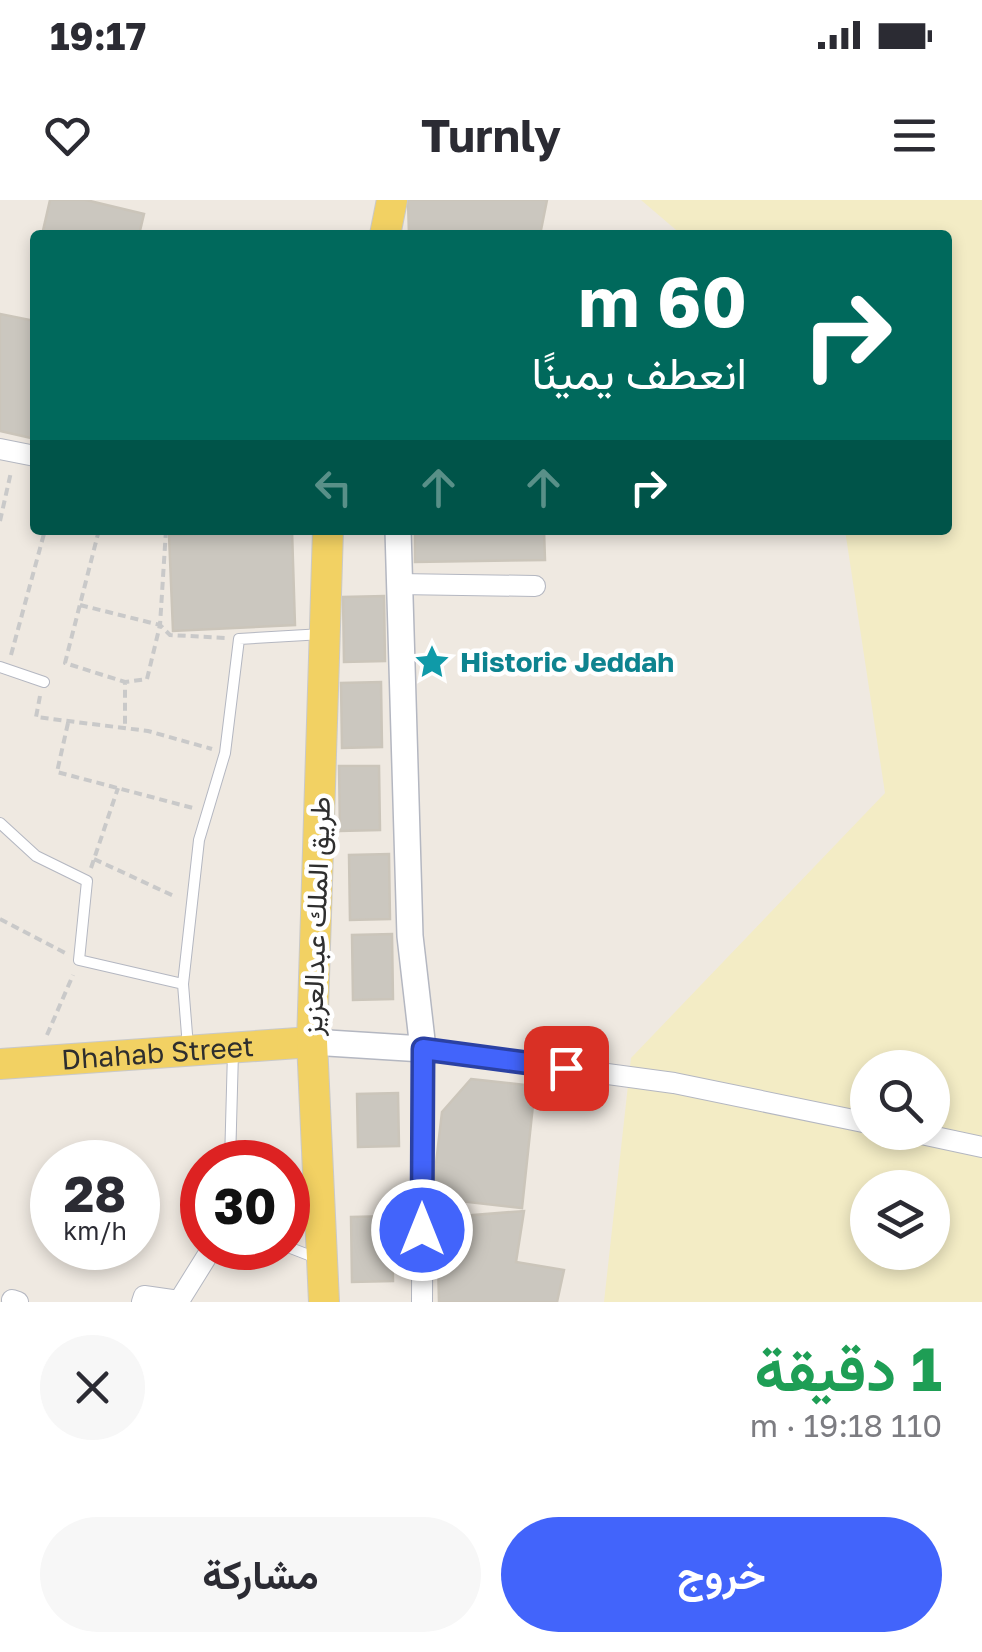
<!DOCTYPE html>
<html lang="ar">
<head>
<meta charset="utf-8">
<style>
	body { margin:0; font-family:"Golos Text",Vazirmatn,sans-serif; background:#f7f7f7; color:#2b2b33; direction:rtl; height:100vh; display:flex; flex-direction:column; font-size:38px; white-space:nowrap }
	* { box-sizing:border-box; margin:0 }
	p { font-size:32px; color:#7c7c81 }
	.icon { flex:none; width:55px; height:55px; fill:none; stroke:currentColor; stroke-width:2; stroke-linecap:round; stroke-linejoin:round }
	.map { position:relative; height:1102px; overflow:hidden; direction:ltr }
	.side { display:flex; flex-direction:column; background:#fff; flex:1 }
	.side>* { flex:none }
	.top-card { position:absolute; left:30px; top:30px; width:922px; height:305px; border-radius:10px; box-shadow:0 5px 15px #0003; direction:rtl; background:#00695c; color:#fff; overflow:hidden }
	.buttons { position:absolute; left:850px; top:850px; display:grid; gap:20px }
	.buttons a { display:grid; place-items:center; width:100px; height:100px; border-radius:50%; background:#fff; box-shadow:0 5px 15px #0003; font-size:50px }
	.speed { position:absolute; left:30px; top:940px; display:flex; gap:20px; font-size:50px; font-weight:700; text-align:center }
	.speed>* { display:grid; place-content:center; width:130px; height:130px; border-radius:50%; background:#fff; box-shadow:0 5px 15px #0003; line-height:1 }
	.speed small { font-size:25px; font-weight:400 }
	.speed .limit { border:15px solid #d22; background:#fff; color:#111 }
	.pin { position:absolute; display:grid; place-items:center; width:85px; height:85px; color:#fff; margin:-42px; border-radius:20px; box-shadow:0 5px 15px #0006 }
	.me { position:absolute; width:110px; margin:-55px; rotate:0deg; stroke-linejoin:round; filter:drop-shadow(0 0 8px #0008) }
	.turn { display:flex; align-items:center; gap:35px; height:210px; padding:0 40px; font-size:45px }
	.turn .icon { width:130px; height:130px; stroke-width:2.5 }
	.turn b { display:block; font-size:70px; line-height:85px }
	.lanes { display:flex; align-items:center; height:95px; padding:0 40px; background:#0003; justify-content:center; gap:50px; direction:ltr }
	.lanes .off { opacity:.35 }
	.round { display:grid; place-items:center; flex:none; width:105px; height:105px; border-radius:52px; background:#f7f7f7 }
	.overview { display:flex; align-items:center; justify-content:space-between; height:170px; padding:0 40px }
	h1 { font-size:60px; font-weight:700; line-height:75px; color:#1e9e55 }
	.primary-button { display:flex; gap:20px; margin-top:auto; padding:20px 40px }
	.primary-button a { flex:1; height:115px; border-radius:60px; background:#4264fb; color:#fff; font-size:40px; font-weight:700; line-height:115px; text-align:center }
	.primary-button a+a { background:#f7f7f7; color:#2b2b33 }
	.status { display:flex; justify-content:space-between; align-items:center; height:70px; padding:0 50px; background:#fff; direction:ltr }
	.status svg { height:28px; fill:currentColor }
	header { display:flex; justify-content:space-between; align-items:center; height:130px; padding:0 40px; background:#fff; font-size:45px; font-weight:700 }
	.map>svg:first-child { display:block }
</style>
</head>
<body>
<div class="status"><b>19:17</b><svg viewBox="0 0 49 12"><path d="M0 12V9h3v3zM5 12V6h3v6zM10 12V3h3v9zM15 12V0h3v12zM26 1h20v11H26zM47 4h2v5h-2z"/></svg></div>
<header><svg class="icon" aria-label="menu" viewBox="0 0 24 24"><path d="M4 6h16M4 12h16M4 18h16"/></svg>Turnly<svg class="icon" aria-label="heart" viewBox="0 0 24 24"><path d="M12 20l-8-8c-3-5 5-10 8-4 3-6 11-1 8 4z"/></svg></header>
<div class="map">
<svg width="982" height="1102" viewBox="0 0 982 1102">
	<rect width="100%" height="100%" fill="#efe9e1"/>
	<!-- sand -->
	<path fill="#f3ecc5" fill-rule="evenodd" d="M 641,0 L 982,0 L 982,1102 L 604,1102 L 631,858 L 885,593 L 845,330 L 948,330 L 948,35 L 682,35 ZM 868,868 L 932,868 L 932,932 L 868,932 ZM 868,988 L 932,988 L 932,1052 L 868,1052 Z"/>
	<!-- building -->
	<path fill="#cbc7bf" stroke="#cbc5ba" stroke-width="2.5" d="M 50,0 L 86,0 L 144,14 L 139,35 L 42,35 Z
		M 408,0 L 547,0 L 540,35 L 409,35 Z
		M 0,114 L 35,121 L 35,239 L 0,231 Z
		M 292,330 L 295,425 L 173,431 L 169,335 Z
		M 415,330 L 544,330 L 545,360 L 415,362 Z
		M 384,396 L 385,461 L 344,462 L 343,397 Z
		M 381,482 L 382,547 L 342,548 L 341,483 Z
		M 339,566 L 379,566 L 380,630 L 340,631 Z
		M 389,654 L 390,719 L 350,720 L 349,655 Z
		M 392,734 L 393,799 L 353,800 L 352,735 Z
		M 471,879 L 535,886 L 522,1008 L 432,998 L 442,912 Z
		M 398,893 L 399,946 L 358,947 L 357,894 Z
		M 524,1011 L 516,1062 L 564,1070 L 557,1102 L 439,1102 L 437,1018 Z
		M 392,1016 L 393,1081 L 352,1082 L 351,1017 Z"/>
	<g fill="none" stroke-linecap="round" stroke-linejoin="round">
		<defs>
			<path id="service" d="M 0,467 L 44,482
				M 0,623 L 36,656 L 87,681 L 79,760 L 183,784
				M 188,847 L 183,784 L 199,640 L 225,553 L 239,439 L 323,434
				M 230,962 L 233,852
				M 288,1047 L 319,1059"/>
			<path id="minor" d="M 0,249 L 35,256
				M 398,384 L 535,386
				M 912,932 L 982,947
				M 12,1100 L 18,1102
				M 142,1102 L 144,1096 L 179,1101 L 212,1048
				M 422,1102 L 423,849 L 674,883 L 868,923"/>
			<path id="tertiary" d="M 312,842 L 423,849 L 410,736 L 398,330"/>
			<g id="primary">
				<path d="M 385,35 L 392,0"/>
				<path id="s1" d="M 0,864 L 312,842"/>
				<path d="M 324,1102 L 312,842 L 328,330"/>
			</g>
		</defs>
		<!-- service casing -->
		<use href="#service" stroke="#b4b7c1" stroke-width="12"/>
		<!-- minor casing -->
		<use href="#minor" stroke="#b4b7c1" stroke-width="22"/>
		<!-- tertiary casing -->
		<use href="#tertiary" stroke="#b4b7c1" stroke-width="28"/>
		<!-- primary casing -->
		<use href="#primary" stroke="#c9c9c9" stroke-width="32"/>
		<!-- path -->
		<path stroke="#c9c9c9" stroke-width="4" stroke-dasharray="8 5" stroke-linecap="butt" d="M 0,321 L 11,272
			M 99,330 L 65,463 L 125,482 L 125,528
			M 166,330 L 160,425 L 170,435 L 226,438
			M 80,405 L 160,425 L 147,479 L 125,482
			M 11,455 L 45,330
			M 40,496 L 36,517 L 148,531 L 212,549
			M 68,523 L 57,572 L 193,608
			M 94,659 L 176,697
			M 91,668 L 118,588
			M 0,719 L 67,754
			M 47,835 L 73,775"/>
		<!-- service -->
		<use href="#service" stroke="#fff" stroke-width="10"/>
		<!-- minor -->
		<use href="#minor" stroke="#fff" stroke-width="20"/>
		<!-- tertiary -->
		<use href="#tertiary" stroke="#fff" stroke-width="25"/>
		<!-- primary -->
		<use href="#primary" stroke="#f2d163" stroke-width="30"/>
	</g>
	<g fill="none" stroke-linecap="round" stroke-linejoin="round">
		<defs>
			<path id="route" d="M 422,1030 L 423,849 L 566,868"/>
		</defs>
		<!-- route casing -->
		<use href="#route" stroke="#2b41a3" stroke-width="25"/>
		<!-- route -->
		<use href="#route" stroke="#4264fb" stroke-width="18"/>
	</g>
	<!-- icons -->
	<defs>
		<symbol id="sight-bare" viewBox="-9 -9 18 18"><path d="M0-6L1.8-2.2L6-1.7L2.9 1.2L3.7 5.4L0 3.3L-3.7 5.4L-2.9 1.2L-6-1.7L-1.8-2.2Z" fill="#0f9aa8" stroke="#fff" stroke-width="2.5" paint-order="stroke"/></symbol>
	</defs>
	<g fill-rule="evenodd">
		<use href="#sight-bare" x="407" y="437" width="50" height="50"/>
	</g>
	<g text-anchor="middle" stroke-width="9" stroke-linejoin="round" paint-order="stroke">
		<!-- culture labels -->
		<g font-size="28" font-weight="bold" fill="#0d838f" stroke="#fff" text-anchor="start">
			<text x="460" y="472">Historic Jeddah</text>
		</g>
		<!-- street labels -->
		<g font-size="28" fill="#2e2e2e" stroke="#fff">
			<text transform="translate(316 716) rotate(-88)" y="10">طريق الملك عبدالعزيز</text>
			<text dy="10" stroke="none"><textPath href="#s1" startOffset="158">Dhahab Street</textPath></text>
		</g>
	</g>
</svg>
<div class="buttons">
<a><svg class="icon" aria-label="search" viewBox="0 0 24 24"><circle cx="10" cy="10" r="6"/><path d="M15 15l6 6"/></svg></a>
<a><svg class="icon" aria-label="layers" viewBox="0 0 24 24"><path d="M12 4l9 5-9 5-9-5zM3 14l9 5 9-5"/></svg></a>
</div>
<div class="speed"><div>28<small>km/h</small></div><div class="limit">30</div></div>
<div class="pin" style="left:566px;top:868px;background:#d93025"><svg class="icon" aria-label="arrive" viewBox="0 0 24 24"><path d="M6 21V4h12l-3 4 3 4H6"/></svg></div>
<svg class="me" style="left:422px;top:1030px" viewBox="-20 -20 40 40"><circle r="17" fill="#4264fb" stroke="#fff" stroke-width="3"/><path d="M0-11L8 9 0 5-8 9z" fill="#fff"/></svg>
<div class="top-card">
<div class="turn"><svg class="icon" aria-label="right" viewBox="0 0 24 24"><path d="M7 20v-9h11M14 6l5 5-5 5"/></svg><div><b>60 m</b>انعطف يمينًا</div></div>
<div class="lanes"><svg class="icon off" aria-label="left" viewBox="0 0 24 24"><path d="M17 20v-9H6M10 6l-5 5 5 5"/></svg><svg class="icon off" aria-label="ahead" viewBox="0 0 24 24"><path d="M12 20V5M6 11l6-6 6 6"/></svg><svg class="icon off" aria-label="ahead" viewBox="0 0 24 24"><path d="M12 20V5M6 11l6-6 6 6"/></svg><svg class="icon" aria-label="right" viewBox="0 0 24 24"><path d="M7 20v-9h11M14 6l5 5-5 5"/></svg></div>
</div>
</div>
<section class="side">
<div class="overview"><div><h1>1 دقيقة</h1><p>110 m · 19:18</p></div><a class="round"><svg class="icon" aria-label="close" viewBox="0 0 24 24"><path d="M6 6l12 12M18 6L6 18"/></svg></a></div>
<div class="primary-button"><a>خروج</a><a>مشاركة</a></div>
</section>
</body>
</html>
